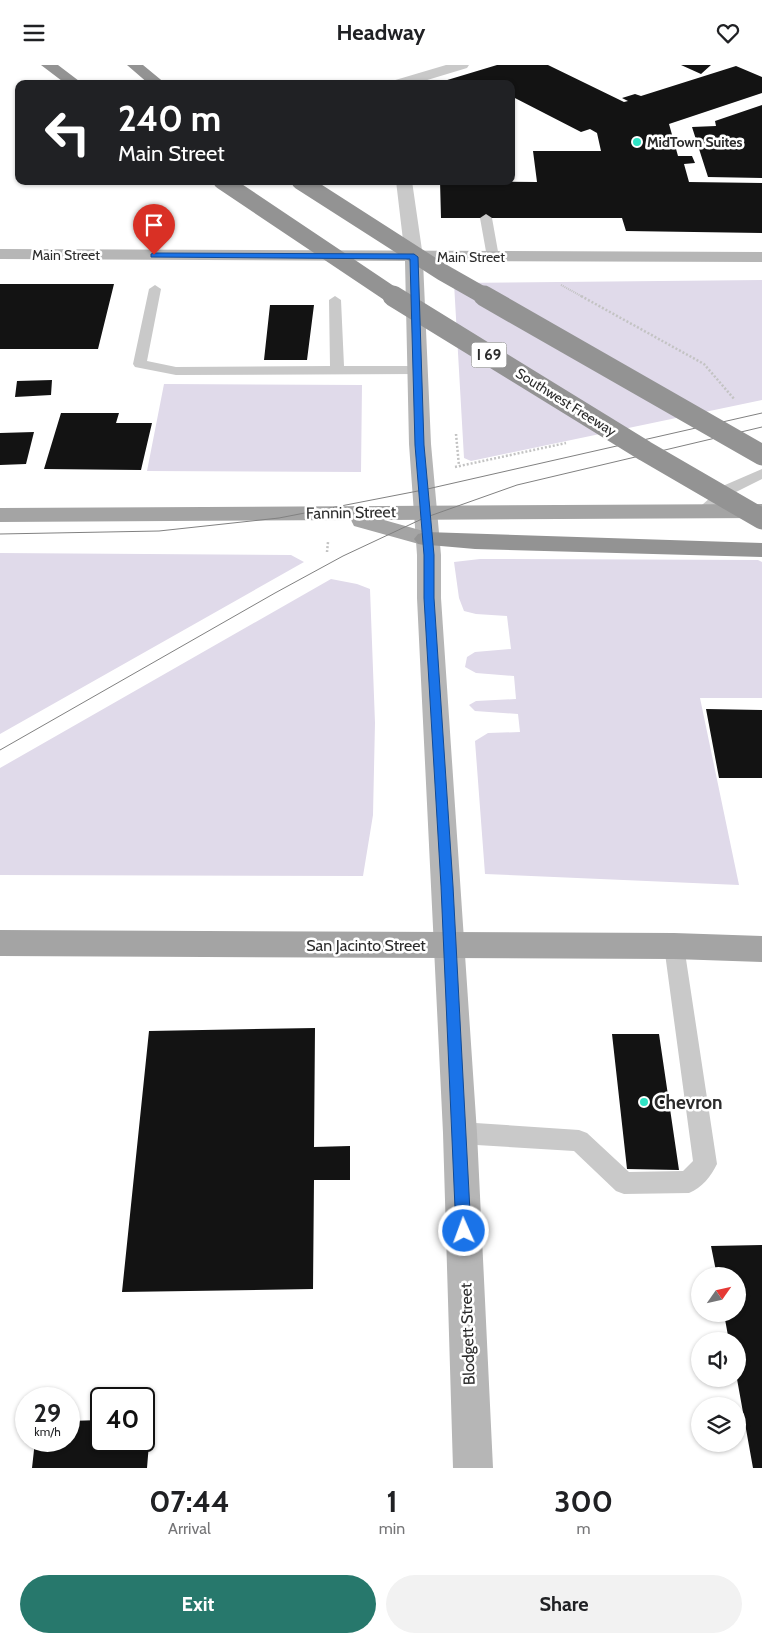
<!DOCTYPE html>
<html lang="en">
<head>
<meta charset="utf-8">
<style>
	body { margin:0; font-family:Cabin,sans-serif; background:#f2f2f2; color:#202124; height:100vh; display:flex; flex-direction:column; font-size:19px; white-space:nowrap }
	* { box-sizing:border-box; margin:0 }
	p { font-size:16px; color:#757577 }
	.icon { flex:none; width:28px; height:28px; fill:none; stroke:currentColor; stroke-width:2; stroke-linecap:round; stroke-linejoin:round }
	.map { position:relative; height:1403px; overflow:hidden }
	.details { display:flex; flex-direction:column; background:#fff; flex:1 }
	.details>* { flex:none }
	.hud { position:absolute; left:15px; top:15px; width:500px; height:105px; border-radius:10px; box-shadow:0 1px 4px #0004; background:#202124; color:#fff; overflow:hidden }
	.needle { width:32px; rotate:56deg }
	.buttons { position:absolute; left:691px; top:1202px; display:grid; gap:10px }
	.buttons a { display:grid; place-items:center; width:55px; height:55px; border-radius:50%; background:#fff; box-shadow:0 1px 4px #0004; font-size:25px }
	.speed { position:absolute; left:15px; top:1322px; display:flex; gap:10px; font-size:25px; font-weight:700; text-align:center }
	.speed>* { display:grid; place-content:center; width:65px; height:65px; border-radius:50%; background:#fff; box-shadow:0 1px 4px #0004; line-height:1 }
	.speed small { font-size:12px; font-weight:400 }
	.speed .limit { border:2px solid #111; border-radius:8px; background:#fff; color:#111 }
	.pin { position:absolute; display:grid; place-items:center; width:42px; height:42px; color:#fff; margin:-51px -21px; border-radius:50% 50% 50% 0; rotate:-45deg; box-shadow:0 0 5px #0007 }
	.pin .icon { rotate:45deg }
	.me { position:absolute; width:55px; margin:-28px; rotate:358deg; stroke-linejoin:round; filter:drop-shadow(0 0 4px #0008) }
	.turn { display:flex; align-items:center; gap:18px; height:105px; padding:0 20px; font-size:22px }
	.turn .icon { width:65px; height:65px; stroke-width:2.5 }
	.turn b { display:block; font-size:35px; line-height:42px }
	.eta { display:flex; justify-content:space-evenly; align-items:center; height:85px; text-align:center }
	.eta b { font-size:30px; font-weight:800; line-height:35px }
	.cta { display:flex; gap:10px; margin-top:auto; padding:10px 20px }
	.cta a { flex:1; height:58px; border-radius:30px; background:#27786c; color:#fff; font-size:20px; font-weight:800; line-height:58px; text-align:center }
	.cta a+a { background:#f2f2f2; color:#202124 }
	header { display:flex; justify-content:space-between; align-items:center; height:65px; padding:0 20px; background:#fff; font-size:22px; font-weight:800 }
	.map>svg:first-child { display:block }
</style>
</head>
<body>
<header><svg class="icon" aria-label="menu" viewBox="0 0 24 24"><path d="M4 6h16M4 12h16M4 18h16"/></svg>Headway<svg class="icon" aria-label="heart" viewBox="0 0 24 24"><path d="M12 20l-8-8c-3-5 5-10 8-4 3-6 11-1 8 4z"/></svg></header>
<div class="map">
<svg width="762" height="1403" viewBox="0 0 762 1403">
	<rect width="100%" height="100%" fill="#fff"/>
	<!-- green -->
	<path fill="#e0daea" d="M 762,215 L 762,335 L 471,396 L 464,393 L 454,218 Z
		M 164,319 L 362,320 L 361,407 L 147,406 Z
		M 0,488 L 291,490 L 304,497 L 0,669 Z
		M 480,494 L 758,495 L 762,497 L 762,633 L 700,633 L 739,820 L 485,809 L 475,676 L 488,668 L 520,667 L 518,649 L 475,646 L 469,640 L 476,636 L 516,634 L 514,611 L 476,608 L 465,602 L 467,592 L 475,587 L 511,584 L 507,551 L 476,549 L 464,546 L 459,533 L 454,497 Z
		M 331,514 L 357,519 L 370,524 L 375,658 L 373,750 L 363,811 L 0,810 L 0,703 Z"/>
	<!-- building -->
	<path fill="#131313" d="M 497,0 L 548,0 L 624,37 L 628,36 L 622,33 L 635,29 L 641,31 L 736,1 L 762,12 L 762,28 L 669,59 L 678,91 L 692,91 L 695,98 L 684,99 L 689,117 L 762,118 L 762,168 L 626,166 L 622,153 L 441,153 L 440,116 L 537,117 L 533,86 L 601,86 L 597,68 L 590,64 L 581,67 L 511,31 L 511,19 L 434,19 Z
		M 681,0 L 711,0 L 701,9 Z
		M 762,40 L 762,113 L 708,112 L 692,62 L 716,61 L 715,56 Z
		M 0,219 L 114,219 L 98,284 L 0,284 Z
		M 270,240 L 314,240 L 307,295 L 264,295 Z
		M 52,315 L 51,330 L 15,332 L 17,316 Z
		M 61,348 L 119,348 L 116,358 L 152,358 L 141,405 L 44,404 Z
		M 34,367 L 26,399 L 0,400 L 0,368 Z
		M 706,644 L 762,645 L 762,713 L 719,713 Z
		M 315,963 L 314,1082 L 350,1081 L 350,1115 L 314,1115 L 313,1224 L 122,1227 L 149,966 Z
		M 612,969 L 659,969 L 679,1105 L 627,1104 Z
		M 762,1180 L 762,1403 L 753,1403 L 737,1314 L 738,1276 L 729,1276 L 724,1249 L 738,1249 L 738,1211 L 717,1211 L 711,1181 Z
		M 144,1354 L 151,1354 L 147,1403 L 32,1403 L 35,1376 L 69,1376 L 69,1356 L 101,1355 L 101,1376 L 144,1376 Z"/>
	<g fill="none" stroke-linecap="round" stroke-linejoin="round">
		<!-- path-far1 -->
		<path stroke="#c3c3c3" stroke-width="2" stroke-dasharray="1 1" stroke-linecap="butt" d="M 561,220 L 583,232"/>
		<!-- path -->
		<path stroke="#c3c3c3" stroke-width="2.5" stroke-dasharray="2 2" stroke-linecap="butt" d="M 581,231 L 704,299 L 735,335
			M 456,369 L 459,401
			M 455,402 L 566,378
			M 327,487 L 328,477"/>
		<!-- lane -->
		<path fill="#c9c9c9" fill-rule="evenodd" d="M 493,116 L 487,120 L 481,117 L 481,116 Z
			M 486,149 L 492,153 L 499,192 L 493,196 L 487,192 L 480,153 Z
			M 155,220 L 161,224 L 147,296 L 176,302 L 330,301 L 329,235 L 335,231 L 341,235 L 344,301 L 417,301 L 424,305 L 417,309 L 176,310 L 135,302 L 133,299 L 149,224 Z
			M 762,404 L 762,414 L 736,427 L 709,449 L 697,449 L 695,446 L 725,420 Z
			M 674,872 L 681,875 L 684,881 L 717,1099 C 711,1111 702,1123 689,1128 L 624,1129 L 616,1126 L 574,1086 L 460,1079 L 452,1075 L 448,1068 L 452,1061 L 460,1057 L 579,1065 L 587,1068 L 629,1107 L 683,1106 L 693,1096 L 664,881 L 667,875 Z"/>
		<!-- street -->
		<path fill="#c9c9c9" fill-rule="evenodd" d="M 446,0 L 469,0 L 467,3 L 414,19 L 390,19 L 392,16 Z
			M 396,116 L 412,116 L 423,192 L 420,196 L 408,196 L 405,192 Z"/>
		<!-- secondary -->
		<path fill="#b6b6b6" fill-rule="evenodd" d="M 0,184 L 762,187 L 762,197 L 423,196 L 431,379 L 441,490 L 441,533 L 477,1068 L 493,1403 L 453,1403 L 443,1068 L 417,533 L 417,490 L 409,379 L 405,196 L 0,194 Z"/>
		<!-- primary -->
		<path fill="#a4a4a4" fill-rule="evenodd" d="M 762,439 L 762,453 L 384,455 L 434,469 L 438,474 L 434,479 L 426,481 L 354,461 L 351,455 L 0,457 L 0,443 Z
			M 0,865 L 674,868 L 762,871 L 762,897 L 674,894 L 0,891 Z"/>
		<!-- highway -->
		<path fill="#939393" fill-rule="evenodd" d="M 41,0 L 58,0 L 83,19 L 66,19 Z
			M 127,0 L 143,0 L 166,19 L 149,19 Z
			M 426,467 L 762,478 L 762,492 L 475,484 L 418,479 L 414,474 L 418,469 Z"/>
		<!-- tram -->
		<path stroke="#818181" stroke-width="1" d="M 0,469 L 159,466 L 279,453 L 423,425 L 762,348
			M 0,685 L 275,528 L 343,491 L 424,453 L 517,420 L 762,362"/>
		<!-- highway-bridge-far1 -->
		<path stroke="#939393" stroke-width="17" d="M 222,116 L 395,232
			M 300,116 L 442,207 L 486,232"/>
		<!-- highway-bridge -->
		<path stroke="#939393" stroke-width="21" d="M 393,231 L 645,386 L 762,454
			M 484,231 L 762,390"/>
	</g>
	<!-- route -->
	<path fill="#1a73e8" stroke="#114b97" d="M 154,188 L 414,189 L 418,192 L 424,380 L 434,490 L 434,533 L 453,821 L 471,1166 L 469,1171 L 464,1173 L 458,1171 L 456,1166 L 441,821 L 424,533 L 424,490 L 415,380 L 410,194 L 151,192 L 151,189 Z"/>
	<!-- markers -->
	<g fill="#2fe3c5" stroke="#fff" stroke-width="2">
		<circle cx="637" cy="77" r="5"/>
		<circle cx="644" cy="1037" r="5"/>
	</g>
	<g text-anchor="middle" stroke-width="5" stroke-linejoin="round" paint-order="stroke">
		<!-- far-poi labels -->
		<g font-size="14" font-weight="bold" fill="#2c2c2c" stroke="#fff" text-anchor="start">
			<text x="647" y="82">MidTown Suites</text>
		</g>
		<!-- far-street labels -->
		<g font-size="14" fill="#2c2c2c" stroke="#fff">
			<text x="66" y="195">Main Street</text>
			<text x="471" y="197">Main Street</text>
			<text transform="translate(566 337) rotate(32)" y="5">Southwest Freeway</text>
		</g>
		<!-- shield labels -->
		<rect fill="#fff" stroke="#6b6b6b" stroke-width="1" x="471.5" y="277.5" width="35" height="25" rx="4"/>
		<g font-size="15" font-weight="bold" fill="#2c2c2c">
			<text x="489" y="295">I 69</text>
		</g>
		<!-- street labels -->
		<g font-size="16" fill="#2c2c2c" stroke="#fff">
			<text transform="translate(351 447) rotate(-1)" y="6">Fannin Street</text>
			<text x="366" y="886">San Jacinto Street</text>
			<text transform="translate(467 1269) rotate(-92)" y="6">Blodgett Street</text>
		</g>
		<!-- near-poi labels -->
		<g font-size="19" font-weight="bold" fill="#2c2c2c" stroke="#fff" text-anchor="start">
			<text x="654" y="1044">Chevron</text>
		</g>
	</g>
</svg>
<div class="buttons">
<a><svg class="needle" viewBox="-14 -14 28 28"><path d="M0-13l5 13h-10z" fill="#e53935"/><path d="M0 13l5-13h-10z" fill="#757577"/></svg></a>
<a><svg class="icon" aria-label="sound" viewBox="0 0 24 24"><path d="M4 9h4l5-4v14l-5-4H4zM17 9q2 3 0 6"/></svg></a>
<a><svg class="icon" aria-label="layers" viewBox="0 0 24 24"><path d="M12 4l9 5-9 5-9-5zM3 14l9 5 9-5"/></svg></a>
</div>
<div class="speed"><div>29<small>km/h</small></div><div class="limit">40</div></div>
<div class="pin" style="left:154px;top:190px;background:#d93025"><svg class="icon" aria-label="arrive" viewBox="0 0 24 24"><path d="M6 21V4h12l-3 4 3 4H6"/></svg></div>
<svg class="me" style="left:464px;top:1166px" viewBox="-20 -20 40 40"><circle r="17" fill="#1a73e8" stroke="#fff" stroke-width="3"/><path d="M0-11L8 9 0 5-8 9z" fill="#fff"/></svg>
<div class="hud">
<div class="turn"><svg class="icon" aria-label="left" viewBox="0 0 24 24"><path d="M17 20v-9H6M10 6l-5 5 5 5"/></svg><div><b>240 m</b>Main Street</div></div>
</div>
</div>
<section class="details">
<div class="eta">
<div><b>07:44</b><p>Arrival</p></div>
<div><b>1</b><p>min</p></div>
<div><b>300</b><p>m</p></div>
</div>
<div class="cta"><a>Exit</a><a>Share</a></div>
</section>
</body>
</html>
